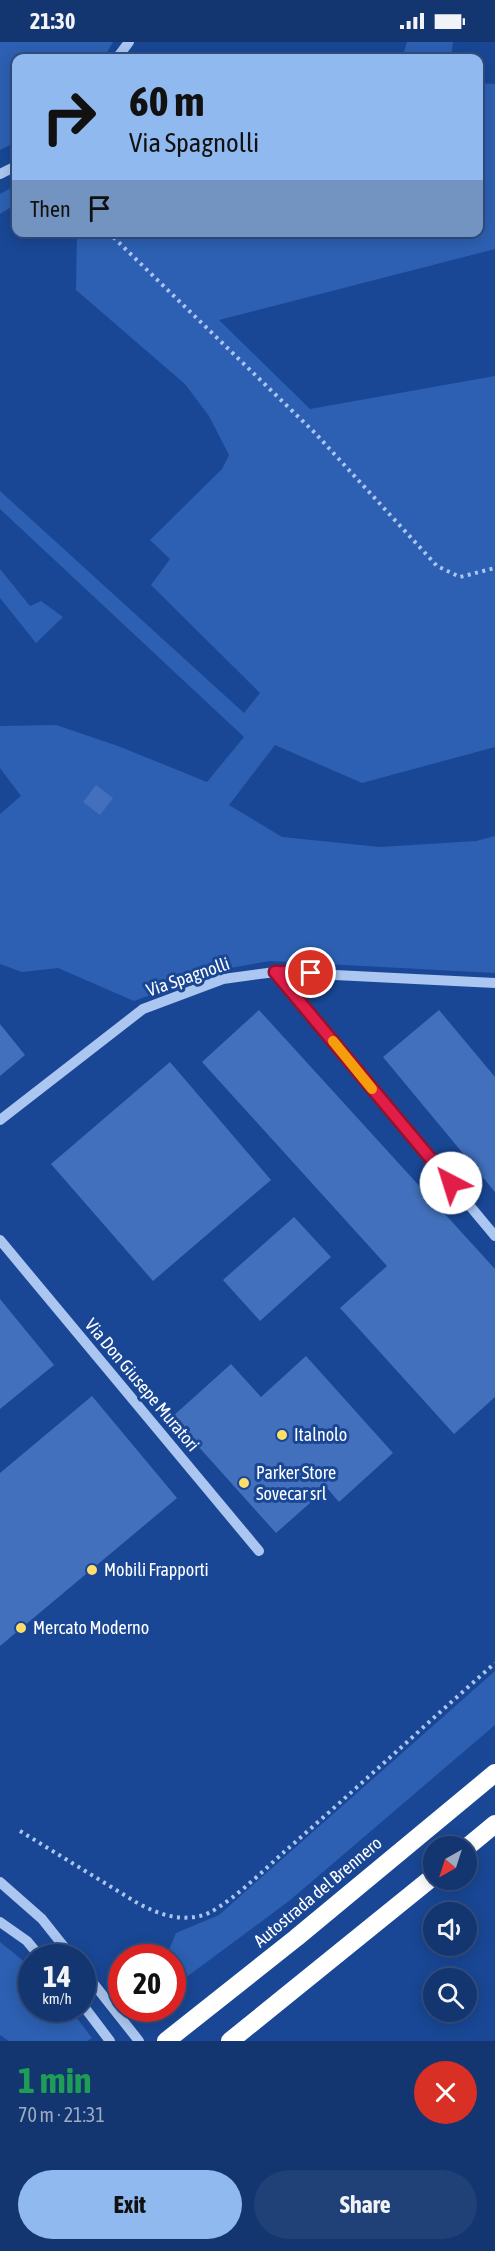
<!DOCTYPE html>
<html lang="en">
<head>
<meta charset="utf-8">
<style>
	body { margin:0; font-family:"Asap Condensed",sans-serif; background:#204078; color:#f1f3f6; height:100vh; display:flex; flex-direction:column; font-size:22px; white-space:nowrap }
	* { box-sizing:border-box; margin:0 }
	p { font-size:20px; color:#9dabc3 }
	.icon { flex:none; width:33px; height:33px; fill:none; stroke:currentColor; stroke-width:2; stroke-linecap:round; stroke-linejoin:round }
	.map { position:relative; height:1999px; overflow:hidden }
	.panel { display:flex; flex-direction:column; background:#133570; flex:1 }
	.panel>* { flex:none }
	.banner { position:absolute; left:12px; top:12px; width:471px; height:183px; border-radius:12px; box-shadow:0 3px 15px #0003,0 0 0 2px #325083; background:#90b9f0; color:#111; overflow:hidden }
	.needle { width:39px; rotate:219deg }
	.buttons { position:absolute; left:423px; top:1794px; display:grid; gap:12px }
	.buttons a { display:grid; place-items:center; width:54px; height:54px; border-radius:50%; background:#133570; box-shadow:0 3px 15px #0003,0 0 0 2px #325083; font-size:30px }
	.speed { position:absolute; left:18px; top:1902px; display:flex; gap:12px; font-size:30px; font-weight:700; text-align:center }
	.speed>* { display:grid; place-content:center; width:78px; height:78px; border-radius:50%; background:#133570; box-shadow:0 3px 15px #0003,0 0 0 2px #325083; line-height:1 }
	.speed small { font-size:15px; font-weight:400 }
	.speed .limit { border:9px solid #d22; background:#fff; color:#111 }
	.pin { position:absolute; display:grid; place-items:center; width:51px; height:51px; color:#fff; margin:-26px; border:3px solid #fff; border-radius:50%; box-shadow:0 2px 6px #0007 }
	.me { position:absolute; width:66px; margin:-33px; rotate:320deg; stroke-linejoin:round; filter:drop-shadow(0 0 4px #0008) }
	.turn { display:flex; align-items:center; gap:21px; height:126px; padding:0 18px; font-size:27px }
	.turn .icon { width:78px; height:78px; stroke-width:2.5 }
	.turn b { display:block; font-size:42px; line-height:51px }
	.then { display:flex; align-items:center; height:57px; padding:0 18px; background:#0003; gap:12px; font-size:22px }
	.round { display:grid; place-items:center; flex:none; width:63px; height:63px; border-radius:32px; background:#204078 }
	.overview { display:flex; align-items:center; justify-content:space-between; height:102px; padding:0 18px }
	h1 { font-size:36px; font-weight:700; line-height:45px; color:#1e9e55 }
	.action { display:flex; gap:12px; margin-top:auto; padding:12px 18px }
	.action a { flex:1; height:69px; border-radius:36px; background:#90b9f0; color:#111; font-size:24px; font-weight:700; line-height:69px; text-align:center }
	.action a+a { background:#204078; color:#f1f3f6 }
	.status { display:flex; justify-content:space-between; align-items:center; height:42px; padding:0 30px; background:#133570; direction:ltr }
	.status svg { height:16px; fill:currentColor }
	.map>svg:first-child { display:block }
</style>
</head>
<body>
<div class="status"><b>21:30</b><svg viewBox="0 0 49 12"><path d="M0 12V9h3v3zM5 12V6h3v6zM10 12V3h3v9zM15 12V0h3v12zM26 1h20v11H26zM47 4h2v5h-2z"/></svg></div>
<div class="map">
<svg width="495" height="1999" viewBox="0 0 495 1999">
	<rect width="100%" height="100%" fill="#194795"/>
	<!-- green -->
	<path fill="#2d60b3" d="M 0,0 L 113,0 L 104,16 L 16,16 L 16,100 L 0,108 Z
		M 407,0 L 453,0 L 451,16 L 402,16 Z
		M 479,41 L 495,42 L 495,207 L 219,278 L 310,367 L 495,334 L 495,705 L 362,741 L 275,703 L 229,763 L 282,795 L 380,805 L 476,799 L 495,794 L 495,931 L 270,919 L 219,928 L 134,959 L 58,926 L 22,930 L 0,922 L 0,772 L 21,754 L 0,726 L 0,684 L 56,683 L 118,704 L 207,740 L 244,695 L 0,467 L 0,449 L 244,671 L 260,651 L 151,543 L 170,517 L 150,498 L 222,427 L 229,413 L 209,374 L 185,342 L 76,248 L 77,191 L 478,190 Z
		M 16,143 L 16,162 L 0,172 L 0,152 Z
		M 0,527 L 30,564 L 41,559 L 63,575 L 36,601 L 0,556 Z
		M 495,1629 L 495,1683 L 289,1859 L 173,1945 L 172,1916 L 166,1915 L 176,1891 L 219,1873 Z
		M 0,1900 L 31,1925 L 32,1966 L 70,1967 L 92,1996 L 87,1999 L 9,1999 L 0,1993 Z"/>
	<!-- building -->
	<path fill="#4270bc" d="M 96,743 L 113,756 L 100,773 L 83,760 Z
		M 259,968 L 495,1227 L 495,1355 L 454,1392 L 340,1266 L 387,1224 L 202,1020 Z
		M 439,968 L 495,1035 L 495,1150 L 383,1015 Z
		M 0,982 L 25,1013 L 0,1034 Z
		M 170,1020 L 271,1138 L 153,1239 L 51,1122 Z
		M 294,1175 L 331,1215 L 260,1279 L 223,1238 Z
		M 0,1257 L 54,1323 L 0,1367 Z
		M 306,1314 L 393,1411 L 339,1460 L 327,1446 L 276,1491 L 172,1375 L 231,1322 L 261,1355 Z
		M 92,1354 L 177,1456 L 0,1604 L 0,1431 Z"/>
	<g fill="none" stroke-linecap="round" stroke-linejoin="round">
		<!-- path -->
		<path stroke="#abc6f0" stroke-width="4" stroke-dasharray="3 4.5" stroke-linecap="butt" d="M 108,190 L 315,391 L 437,524 L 460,535 L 495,526
			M 20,1789 L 139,1862 C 159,1872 177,1879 200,1874 C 223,1869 265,1827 284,1810 C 355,1748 424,1684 495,1621"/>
		<!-- minor -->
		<path stroke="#abc6f0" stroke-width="10" d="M 117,16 L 129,0
			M 0,132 L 16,124
			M 275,930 L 495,1194
			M 0,1078 L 143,967 L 223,937 L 275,930 L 495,941
			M 0,1198 L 259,1509
			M 0,1840 L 42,1877 L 73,1916
			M 0,1880 L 27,1899 L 41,1916
			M 82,1927 L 139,1999
			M 82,1962 L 110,1999"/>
		<!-- highway -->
		<path stroke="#fff" stroke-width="18" d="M 466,1806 L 495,1782
			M 166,1999 L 296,1896 L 495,1731
			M 230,1999 L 434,1834"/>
	</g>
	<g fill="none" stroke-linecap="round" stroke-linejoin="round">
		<defs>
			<path id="route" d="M 311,931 L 275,930 L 451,1141"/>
		</defs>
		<!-- route casing -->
		<use href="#route" stroke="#92132f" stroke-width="15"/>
		<!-- route -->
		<use href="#route" stroke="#e11d48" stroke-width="10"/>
		<!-- slow -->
		<path stroke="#f59e0b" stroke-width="10" d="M 333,999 L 372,1047"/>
	</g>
	<!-- markers -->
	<g fill="#ffde6a" stroke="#194795" stroke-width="2">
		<circle cx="282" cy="1393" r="6"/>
		<circle cx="244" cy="1441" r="6"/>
		<circle cx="92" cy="1528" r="6"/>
		<circle cx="21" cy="1586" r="6"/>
	</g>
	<g text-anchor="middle" stroke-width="6" stroke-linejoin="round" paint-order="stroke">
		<!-- street labels -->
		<g font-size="18" fill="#fff" stroke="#194795">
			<text transform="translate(188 935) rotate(-19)" y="6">Via Spagnolli</text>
			<text transform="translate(142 1343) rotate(50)" y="6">Via Don Giusepe Muratori</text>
			<text transform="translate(318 1850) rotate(-40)" y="6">Autostrada del Brennero</text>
		</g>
		<!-- poi labels -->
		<g font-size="18" fill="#fff" stroke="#194795" text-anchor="start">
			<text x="294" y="1399">Italnolo</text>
			<text x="256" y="1437">Parker Store<tspan x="256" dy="21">Sovecar srl</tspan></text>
			<text x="104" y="1534">Mobili Frapporti</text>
			<text x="33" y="1592">Mercato Moderno</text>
		</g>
	</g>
</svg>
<div class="buttons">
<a><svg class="needle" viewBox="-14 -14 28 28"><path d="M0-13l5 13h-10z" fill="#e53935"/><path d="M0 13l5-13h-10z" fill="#9dabc3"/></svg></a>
<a><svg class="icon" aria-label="sound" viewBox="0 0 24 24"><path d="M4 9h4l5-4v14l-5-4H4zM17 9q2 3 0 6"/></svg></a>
<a><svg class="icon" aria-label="search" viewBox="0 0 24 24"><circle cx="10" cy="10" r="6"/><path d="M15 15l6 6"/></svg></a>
</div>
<div class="speed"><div>14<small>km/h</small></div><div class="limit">20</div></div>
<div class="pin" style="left:311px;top:931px;background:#d93025"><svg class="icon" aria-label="arrive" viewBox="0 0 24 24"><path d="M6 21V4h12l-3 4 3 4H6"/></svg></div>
<svg class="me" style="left:451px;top:1141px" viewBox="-20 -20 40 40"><circle r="19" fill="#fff"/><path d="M0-13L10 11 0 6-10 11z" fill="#e11d48"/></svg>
<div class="banner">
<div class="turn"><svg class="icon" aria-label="right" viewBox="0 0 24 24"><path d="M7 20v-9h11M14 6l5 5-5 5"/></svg><div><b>60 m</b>Via Spagnolli</div></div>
<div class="then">Then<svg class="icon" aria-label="arrive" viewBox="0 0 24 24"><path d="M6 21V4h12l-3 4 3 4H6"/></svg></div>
</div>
</div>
<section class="panel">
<div class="overview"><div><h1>1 min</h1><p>70 m · 21:31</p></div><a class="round" style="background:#d93025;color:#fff"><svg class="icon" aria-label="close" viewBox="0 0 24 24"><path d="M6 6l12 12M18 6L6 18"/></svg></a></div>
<div class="action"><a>Exit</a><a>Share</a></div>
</section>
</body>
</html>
